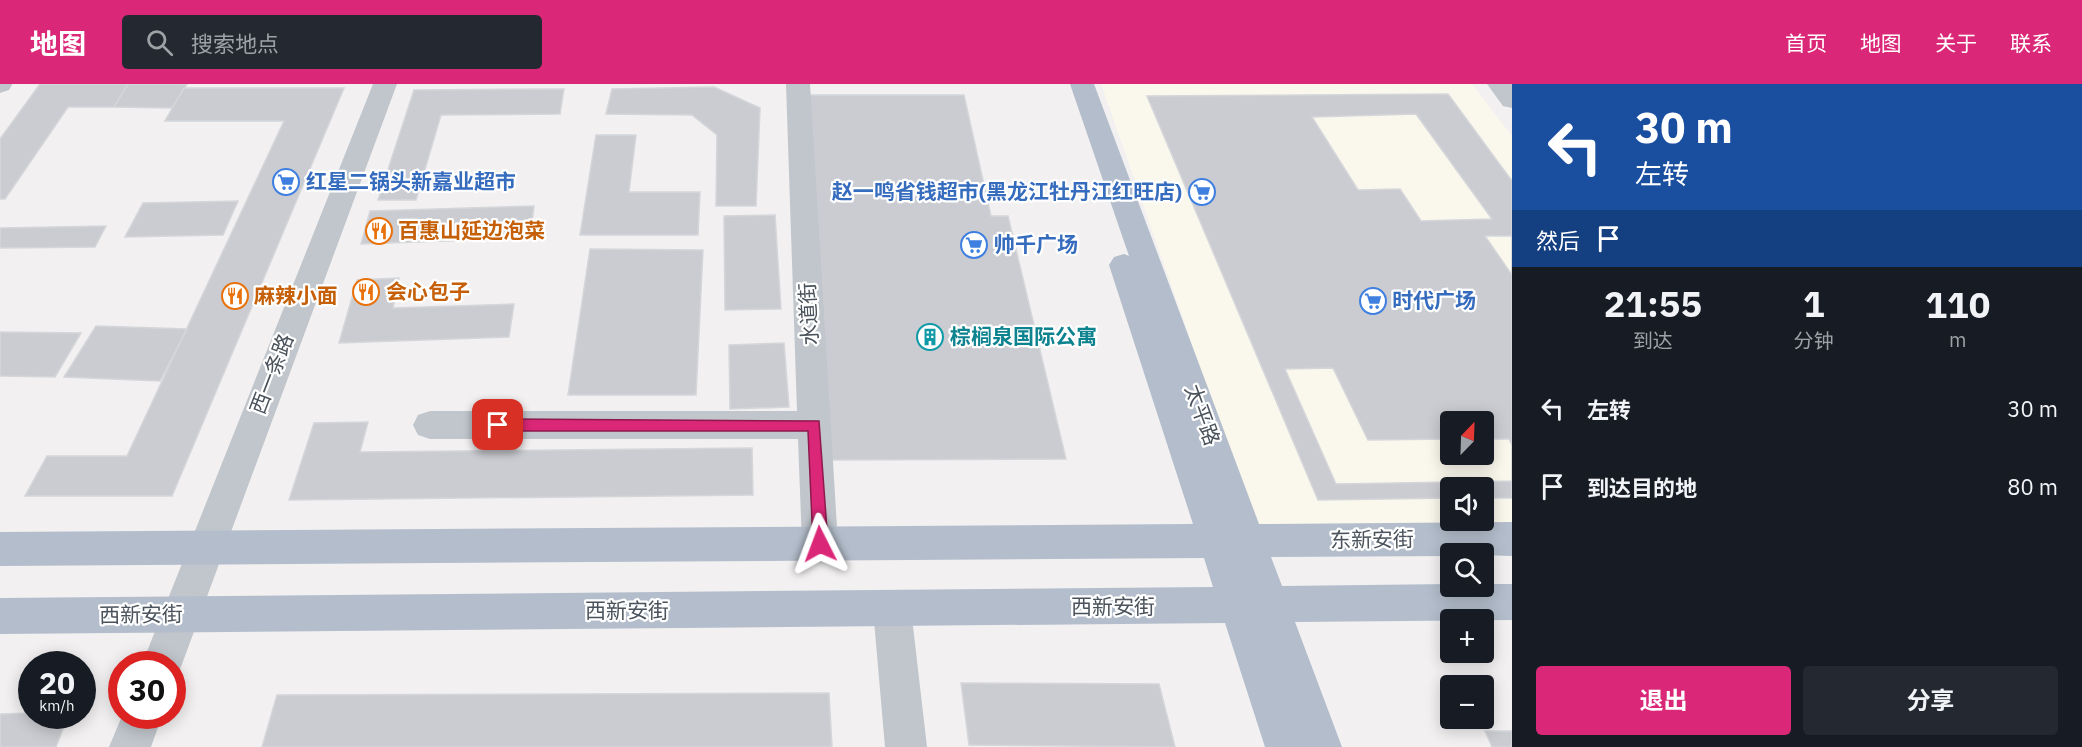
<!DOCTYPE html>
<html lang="zh">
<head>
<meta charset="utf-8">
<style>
	body { margin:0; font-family:"IBM Plex Sans","Noto Sans SC",sans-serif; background:#242831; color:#f1f3f6; height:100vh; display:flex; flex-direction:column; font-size:22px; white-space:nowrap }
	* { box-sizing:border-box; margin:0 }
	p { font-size:20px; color:#9ea1a6 }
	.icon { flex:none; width:33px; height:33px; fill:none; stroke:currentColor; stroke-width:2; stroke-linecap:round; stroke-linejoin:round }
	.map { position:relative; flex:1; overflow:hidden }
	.drawer { display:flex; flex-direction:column; background:#171b24; width:570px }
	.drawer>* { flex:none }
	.hud { background:#1a4fa0; color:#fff; overflow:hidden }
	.needle { width:39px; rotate:23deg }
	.tools { position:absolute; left:1440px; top:327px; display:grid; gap:12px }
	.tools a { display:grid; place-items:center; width:54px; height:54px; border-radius:6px; background:#171b24; box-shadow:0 3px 15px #0003; font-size:30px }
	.speed { position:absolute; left:18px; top:567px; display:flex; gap:12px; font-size:30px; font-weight:700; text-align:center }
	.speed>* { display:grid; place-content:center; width:78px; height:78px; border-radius:50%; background:#171b24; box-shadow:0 3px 15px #0003; line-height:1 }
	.speed small { font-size:15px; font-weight:400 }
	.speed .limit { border:9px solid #d22; background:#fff; color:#111 }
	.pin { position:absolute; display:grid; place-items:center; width:51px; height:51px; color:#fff; margin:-26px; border-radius:12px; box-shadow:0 3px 9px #0006 }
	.me { position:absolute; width:66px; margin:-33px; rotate:357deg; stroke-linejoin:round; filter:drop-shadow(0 0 4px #0008) }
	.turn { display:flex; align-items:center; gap:21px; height:126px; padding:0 24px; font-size:27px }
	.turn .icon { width:78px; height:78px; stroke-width:2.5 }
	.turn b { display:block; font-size:42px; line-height:51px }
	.then { display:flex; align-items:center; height:57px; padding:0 24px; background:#0003; gap:12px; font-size:22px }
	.eta { display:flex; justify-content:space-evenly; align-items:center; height:102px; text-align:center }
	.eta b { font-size:36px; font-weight:700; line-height:42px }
	.cta { display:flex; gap:12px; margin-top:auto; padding:12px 24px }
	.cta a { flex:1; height:69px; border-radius:6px; background:#db2777; color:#fff; font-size:24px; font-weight:700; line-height:69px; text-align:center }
	.cta a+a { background:#242831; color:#f1f3f6 }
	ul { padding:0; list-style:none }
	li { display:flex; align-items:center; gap:18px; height:78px; padding:0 24px }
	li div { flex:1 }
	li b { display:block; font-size:22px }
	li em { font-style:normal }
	header { display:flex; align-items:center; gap:36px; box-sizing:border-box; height:84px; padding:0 30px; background:#db2777; color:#fff }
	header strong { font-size:28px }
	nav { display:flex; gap:33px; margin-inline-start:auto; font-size:21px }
	.search { width:420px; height:54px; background:#242831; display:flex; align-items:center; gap:15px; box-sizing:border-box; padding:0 21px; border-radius:6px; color:#9ea1a6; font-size:22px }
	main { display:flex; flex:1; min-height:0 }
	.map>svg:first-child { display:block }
</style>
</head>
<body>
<header>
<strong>地图</strong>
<div class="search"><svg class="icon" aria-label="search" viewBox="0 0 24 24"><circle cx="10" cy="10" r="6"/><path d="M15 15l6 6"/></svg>搜索地点</div>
<nav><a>首页</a><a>地图</a><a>关于</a><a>联系</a></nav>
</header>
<main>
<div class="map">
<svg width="1512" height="663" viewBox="0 0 1512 663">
	<rect width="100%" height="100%" fill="#f2f0f0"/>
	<!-- commercial -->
	<path fill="#faf7ec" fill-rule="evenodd" d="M 1101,0 L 1472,0 L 1512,52 L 1512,440 L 1256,444 ZM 1450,338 L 1484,338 L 1484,370 L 1450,370 ZM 1450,404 L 1484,404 L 1484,436 L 1450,436 Z"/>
	<!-- building -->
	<path fill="#cbccd1" stroke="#d4d6da" stroke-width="1.5" fill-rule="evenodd" d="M 40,0 L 128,0 L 114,23 L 68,23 L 5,115 L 0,115 L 0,55 Z
		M 128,0 L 187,0 L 172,24 L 114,23 Z
		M 714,3 L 760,24 L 756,122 L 716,122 L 717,51 L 692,31 L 606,30 L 612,5 Z
		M 184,4 L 344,4 L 172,412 L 25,412 L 47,372 L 127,372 L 284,37 L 165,37 Z
		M 564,5 L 560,30 L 441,31 L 416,116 L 378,116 L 414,6 Z
		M 1448,10 L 1512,97 L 1512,414 L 1484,414 L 1484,404 L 1450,404 L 1450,414 L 1318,416 L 1147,12 ZM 1450,338 L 1484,338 L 1484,370 L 1450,370 Z
		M 807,11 L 964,11 L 991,132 L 1008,132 L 1066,375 L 830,376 Z
		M 1416,30 L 1492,135 L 1421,137 L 1400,105 L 1358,106 L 1312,33 Z
		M 596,51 L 636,51 L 629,108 L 700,108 L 698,151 L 580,151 Z
		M 238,117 L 223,151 L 125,153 L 143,119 Z
		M 534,122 L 530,154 L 361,160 L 370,127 Z
		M 775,131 L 781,225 L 725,226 L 724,132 Z
		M 106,142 L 95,163 L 0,164 L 0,144 Z
		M 1485,152 L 1512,152 L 1512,191 Z
		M 590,165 L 703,166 L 696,311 L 568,311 Z
		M 399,194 L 393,224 L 514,220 L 509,253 L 339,259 L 357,196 Z
		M 96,242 L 187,245 L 160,297 L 64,293 Z
		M 0,248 L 81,249 L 55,293 L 0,292 Z
		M 784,259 L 789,323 L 730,325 L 729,261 Z
		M 1333,284 L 1368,356 L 1450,355 L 1450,370 L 1484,370 L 1484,355 L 1509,355 L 1512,361 L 1512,397 L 1336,400 L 1285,285 Z
		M 368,338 L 360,368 L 752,364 L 753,411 L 289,416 L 314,339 Z
		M 961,599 L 1159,600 L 1175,663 L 969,661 Z
		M 829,609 L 832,663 L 262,663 L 277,611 Z
		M 32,629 L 32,632 L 68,632 L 56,663 L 0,663 L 0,630 Z
		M 1485,647 L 1512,647 L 1512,663 L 1492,663 Z"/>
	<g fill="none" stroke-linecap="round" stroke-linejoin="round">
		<!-- minor -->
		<path fill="#c0c6cc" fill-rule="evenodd" d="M 0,0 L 12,0 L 12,1 L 9,6 L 0,9 Z
			M 373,0 L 397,0 L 182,580 L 176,594 L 172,595 L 172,580 L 142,580 Z
			M 786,0 L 810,0 L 838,460 L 833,472 L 820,477 L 807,472 L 802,460 L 798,355 L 430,355 L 418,351 L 413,341 L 418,331 L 430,327 L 797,327 Z
			M 1487,0 L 1512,0 L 1512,24 L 1503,22 Z
			M 892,507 L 905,512 L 911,525 L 927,663 L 885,663 L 873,525 L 879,512 Z
			M 122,632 L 162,632 L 151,663 L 109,663 Z"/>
		<!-- major -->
		<path fill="#b3bdcb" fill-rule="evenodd" d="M 1070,0 L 1094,0 L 1259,440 L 1512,438 L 1512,472 L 1450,470 L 1450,472 L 1271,473 L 1282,502 L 1450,500 L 1450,502 L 1484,502 L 1484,500 L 1512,500 L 1512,536 L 1295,538 L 1342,663 L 1265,663 L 1225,539 L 0,550 L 0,514 L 1213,503 L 1204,474 L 0,482 L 0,448 L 1193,440 L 1109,181 L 1114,173 L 1124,170 L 1129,172 Z"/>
	</g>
	<!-- route -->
	<path fill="#db2777" stroke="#8e194d" stroke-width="1.5" d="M 498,335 L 819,337 L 828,460 L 826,465 L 820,467 L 815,465 L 813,460 L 808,347 L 498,347 L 493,345 L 491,341 L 493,337 Z"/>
	<!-- icons -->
	<defs>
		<symbol id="supermarket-ring" viewBox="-11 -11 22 22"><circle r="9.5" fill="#fff" stroke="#3f7fe0" stroke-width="1.5"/><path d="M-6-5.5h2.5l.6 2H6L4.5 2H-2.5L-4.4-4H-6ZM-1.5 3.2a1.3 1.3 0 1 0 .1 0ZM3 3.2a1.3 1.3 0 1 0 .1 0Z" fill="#3f7fe0"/></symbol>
		<symbol id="restaurant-ring" viewBox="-11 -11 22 22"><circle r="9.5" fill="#fff" stroke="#e8710a" stroke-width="1.5"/><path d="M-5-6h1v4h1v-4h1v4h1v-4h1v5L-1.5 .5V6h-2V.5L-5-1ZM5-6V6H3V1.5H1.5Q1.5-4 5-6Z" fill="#e8710a"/></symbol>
		<symbol id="building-ring" viewBox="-11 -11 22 22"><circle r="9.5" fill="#fff" stroke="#0f9aa8" stroke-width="1.5"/><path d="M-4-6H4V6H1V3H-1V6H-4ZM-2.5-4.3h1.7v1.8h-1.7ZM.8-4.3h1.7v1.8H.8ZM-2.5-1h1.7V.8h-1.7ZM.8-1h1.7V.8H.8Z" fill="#0f9aa8"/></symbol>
	</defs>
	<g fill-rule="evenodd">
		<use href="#supermarket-ring" x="271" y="83" width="30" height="30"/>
		<use href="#supermarket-ring" x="1187" y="93" width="30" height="30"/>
		<use href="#restaurant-ring" x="364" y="132" width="30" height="30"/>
		<use href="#supermarket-ring" x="959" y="146" width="30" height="30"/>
		<use href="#restaurant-ring" x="351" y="193" width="30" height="30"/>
		<use href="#restaurant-ring" x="220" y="197" width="30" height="30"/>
		<use href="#supermarket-ring" x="1358" y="202" width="30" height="30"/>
		<use href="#building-ring" x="915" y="238" width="30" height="30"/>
	</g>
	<g text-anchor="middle" stroke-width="4.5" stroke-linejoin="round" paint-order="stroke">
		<!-- shop labels -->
		<g font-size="21" font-weight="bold" fill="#366cbe" stroke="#fff" text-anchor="start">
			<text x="306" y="105">红星二锅头新嘉业超市</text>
			<text x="1182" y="115" text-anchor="end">赵一鸣省钱超市(黑龙江牡丹江红旺店)</text>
			<text x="994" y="168">帅千广场</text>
			<text x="1392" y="224">时代广场</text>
		</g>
		<!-- food labels -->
		<g font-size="21" font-weight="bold" fill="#c56008" stroke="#fff" text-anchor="start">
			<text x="398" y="154">百惠山延边泡菜</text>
			<text x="386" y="215">会心包子</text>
			<text x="254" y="219">麻辣小面</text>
		</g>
		<!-- street labels -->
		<g font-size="21" fill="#4a525b" stroke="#fff">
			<text transform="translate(809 230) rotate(-93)" y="7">水道街</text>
			<text transform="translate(272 290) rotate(-69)" y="7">西一条路</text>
			<text transform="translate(1202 331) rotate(70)" y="7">太平路</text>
			<text transform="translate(1372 456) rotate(-1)" y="7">东新安街</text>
			<text x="1113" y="530">西新安街</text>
			<text x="627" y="534">西新安街</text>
			<text transform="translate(141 531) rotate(-1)" y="7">西新安街</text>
		</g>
		<!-- culture labels -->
		<g font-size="21" font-weight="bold" fill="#0d838f" stroke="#fff" text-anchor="start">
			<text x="950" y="260">棕榈泉国际公寓</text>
		</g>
	</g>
</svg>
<div class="tools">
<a><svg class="needle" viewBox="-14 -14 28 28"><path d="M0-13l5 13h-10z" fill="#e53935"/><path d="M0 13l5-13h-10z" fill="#9ea1a6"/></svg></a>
<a><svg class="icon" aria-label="sound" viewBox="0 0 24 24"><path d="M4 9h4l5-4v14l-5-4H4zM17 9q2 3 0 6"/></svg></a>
<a><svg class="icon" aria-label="search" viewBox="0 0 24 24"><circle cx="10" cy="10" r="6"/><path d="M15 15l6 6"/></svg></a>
<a>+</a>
<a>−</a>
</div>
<div class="speed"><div>20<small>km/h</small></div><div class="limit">30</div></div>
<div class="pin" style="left:498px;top:341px;background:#d93025"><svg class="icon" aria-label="arrive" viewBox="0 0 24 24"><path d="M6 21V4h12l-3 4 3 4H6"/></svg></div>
<svg class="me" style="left:820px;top:460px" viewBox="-20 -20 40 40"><path d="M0-17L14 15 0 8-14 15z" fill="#db2777" stroke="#fff" stroke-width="4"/></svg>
</div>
<section class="drawer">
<div class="hud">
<div class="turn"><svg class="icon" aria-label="left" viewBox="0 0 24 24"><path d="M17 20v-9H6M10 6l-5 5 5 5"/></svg><div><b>30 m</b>左转</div></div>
<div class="then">然后<svg class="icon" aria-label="arrive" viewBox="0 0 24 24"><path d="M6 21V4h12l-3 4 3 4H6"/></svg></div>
</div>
<div class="eta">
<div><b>21:55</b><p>到达</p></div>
<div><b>1</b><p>分钟</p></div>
<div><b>110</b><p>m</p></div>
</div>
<ul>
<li><svg class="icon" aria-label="left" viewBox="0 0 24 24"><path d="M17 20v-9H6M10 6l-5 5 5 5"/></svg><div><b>左转</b></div><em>30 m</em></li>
<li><svg class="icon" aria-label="arrive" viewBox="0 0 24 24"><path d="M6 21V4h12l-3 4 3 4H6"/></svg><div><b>到达目的地</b></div><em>80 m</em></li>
</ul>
<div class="cta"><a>退出</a><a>分享</a></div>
</section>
</main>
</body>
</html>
